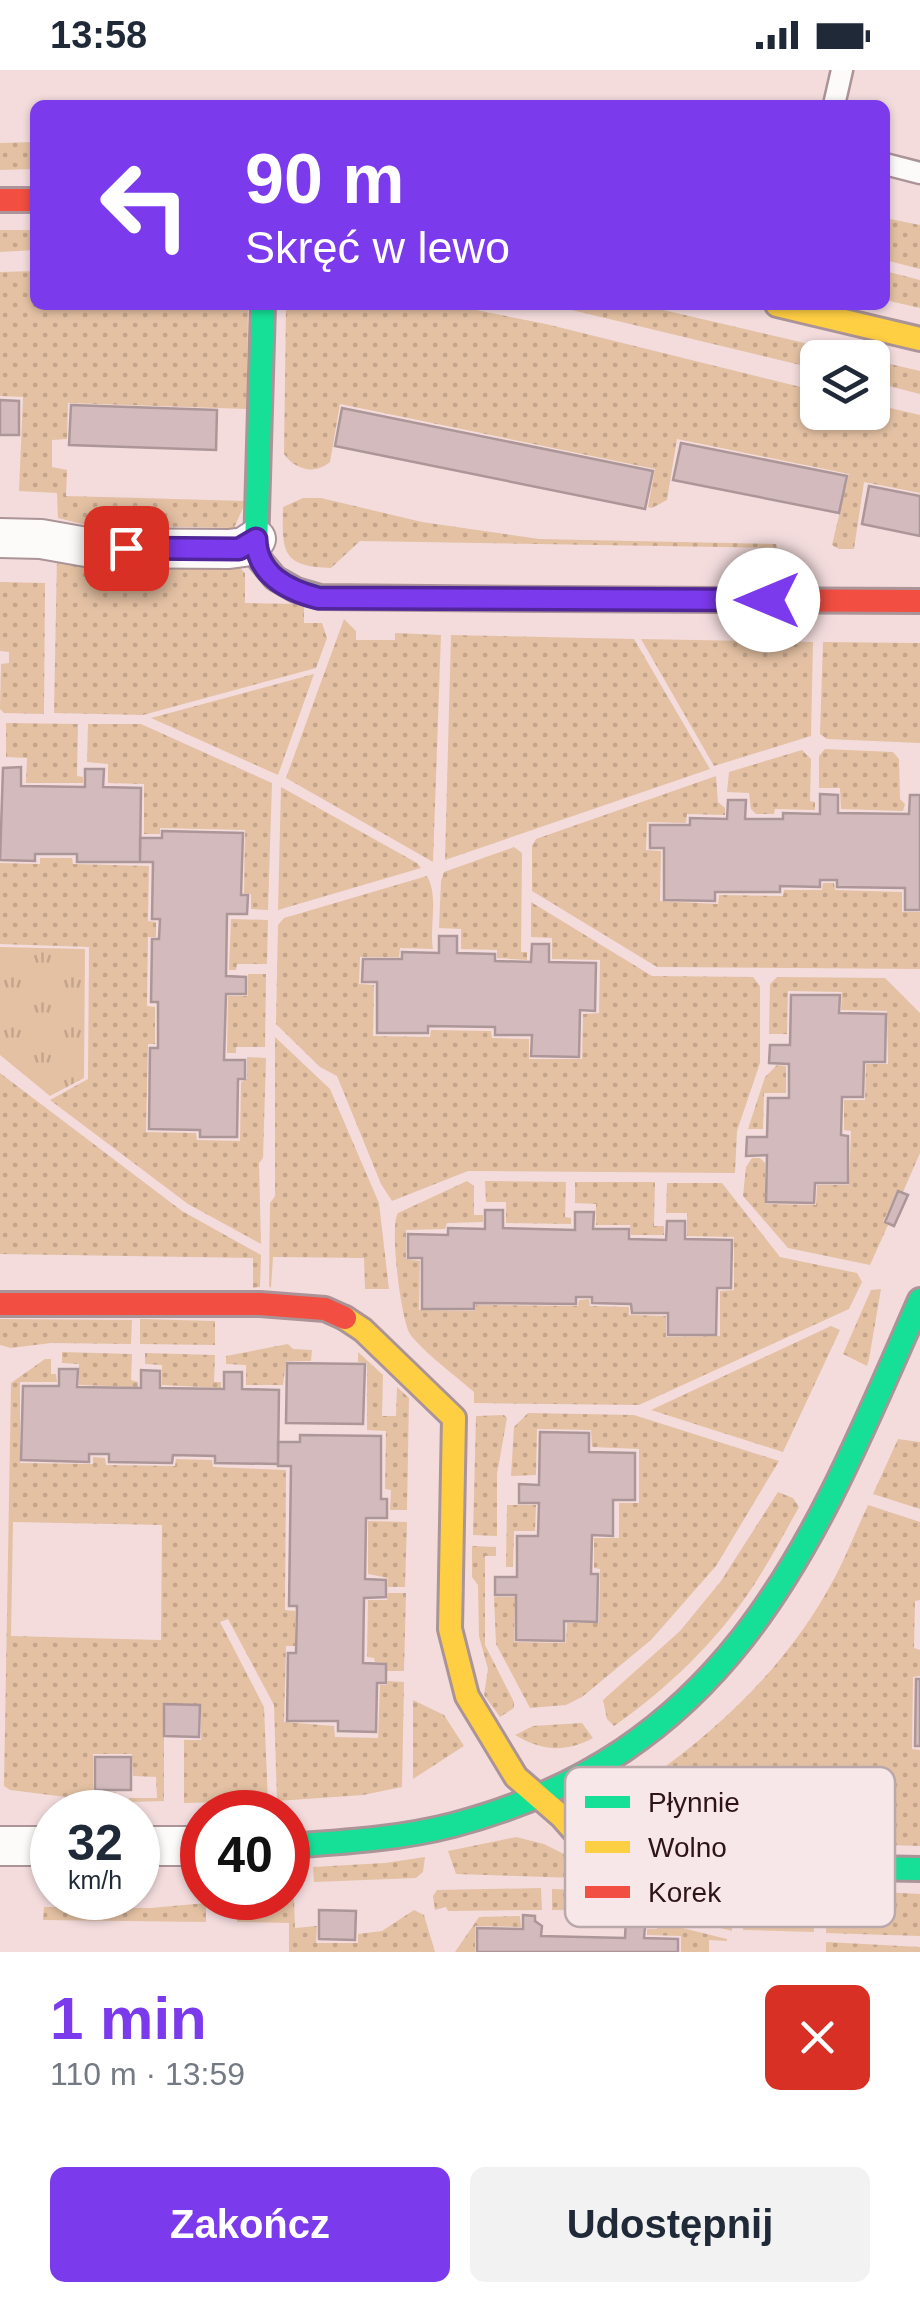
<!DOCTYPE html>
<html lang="pl">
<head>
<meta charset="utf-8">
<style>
	body { margin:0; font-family:Helvetica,sans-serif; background:#f2f2f3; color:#1f2937; height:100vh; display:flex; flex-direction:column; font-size:38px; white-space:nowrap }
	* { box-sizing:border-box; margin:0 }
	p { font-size:32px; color:#747a83 }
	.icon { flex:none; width:55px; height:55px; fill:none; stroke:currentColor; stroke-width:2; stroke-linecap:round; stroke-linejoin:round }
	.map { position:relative; height:1882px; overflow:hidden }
	.side { display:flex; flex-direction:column; background:#fff; flex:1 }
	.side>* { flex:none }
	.banner { position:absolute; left:30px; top:30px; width:860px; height:210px; border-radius:15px; box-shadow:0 2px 8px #0004; background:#7c3aed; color:#fff; overflow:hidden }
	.controls { position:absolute; left:800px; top:270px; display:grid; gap:20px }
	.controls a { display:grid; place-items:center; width:90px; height:90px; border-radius:15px; background:#fff; box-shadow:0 2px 8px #0004; font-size:50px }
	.speed { position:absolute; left:30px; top:1720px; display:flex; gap:20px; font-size:50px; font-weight:700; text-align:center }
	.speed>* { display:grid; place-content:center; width:130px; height:130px; border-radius:50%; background:#fff; box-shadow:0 2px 8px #0004; line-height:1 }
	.speed small { font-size:25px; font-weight:400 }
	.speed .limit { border:15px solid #d22; background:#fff; color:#111 }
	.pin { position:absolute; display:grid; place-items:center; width:85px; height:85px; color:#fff; margin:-42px; border-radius:20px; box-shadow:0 5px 15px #0006 }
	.me { position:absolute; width:110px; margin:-55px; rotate:270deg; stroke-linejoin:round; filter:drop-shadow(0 0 8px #0008) }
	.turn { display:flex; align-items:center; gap:35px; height:210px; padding:0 50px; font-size:45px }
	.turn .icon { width:130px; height:130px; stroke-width:2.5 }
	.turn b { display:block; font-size:70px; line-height:85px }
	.round { display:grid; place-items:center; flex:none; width:105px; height:105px; border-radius:15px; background:#f2f2f3 }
	.overview { display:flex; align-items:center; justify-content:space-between; height:170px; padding:0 50px }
	h1 { font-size:60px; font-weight:600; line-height:75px; color:#7c3aed }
	.primary-button { display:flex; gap:20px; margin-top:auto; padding:20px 50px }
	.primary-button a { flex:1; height:115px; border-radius:15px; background:#7c3aed; color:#fff; font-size:40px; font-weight:600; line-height:115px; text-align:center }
	.primary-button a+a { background:#f2f2f3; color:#1f2937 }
	.status { display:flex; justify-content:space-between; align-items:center; height:70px; padding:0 50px; background:#fff; direction:ltr }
	.status svg { height:28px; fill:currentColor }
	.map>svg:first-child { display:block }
</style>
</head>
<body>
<div class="status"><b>13:58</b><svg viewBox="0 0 49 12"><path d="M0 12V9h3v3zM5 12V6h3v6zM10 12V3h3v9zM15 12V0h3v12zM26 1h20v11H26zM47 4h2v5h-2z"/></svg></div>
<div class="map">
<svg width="920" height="1882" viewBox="0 0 920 1882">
	<defs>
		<pattern id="grass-dots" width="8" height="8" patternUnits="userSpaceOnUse" patternTransform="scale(2.5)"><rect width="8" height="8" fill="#e4c1a3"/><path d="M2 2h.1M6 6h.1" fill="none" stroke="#c4a58c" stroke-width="1.8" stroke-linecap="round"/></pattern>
		<pattern id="park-tufts" width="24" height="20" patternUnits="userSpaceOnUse" patternTransform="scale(2.5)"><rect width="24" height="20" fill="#e4c1a3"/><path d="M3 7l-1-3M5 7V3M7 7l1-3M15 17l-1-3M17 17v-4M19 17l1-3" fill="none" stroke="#c4a58c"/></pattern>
	</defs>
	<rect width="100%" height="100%" fill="#f4dcdd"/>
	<!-- grass -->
	<path fill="url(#grass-dots)" fill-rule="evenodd" d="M 35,72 L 35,99 L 0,100 L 0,73 Z
		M 885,148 L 920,155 L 920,199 L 885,190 Z
		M 0,160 L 35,160 L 35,180 L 0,182 Z
		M 35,201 L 35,235 L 248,235 L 247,339 L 68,333 L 67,369 L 52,370 L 52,397 L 67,400 L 66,426 L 246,431 L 234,458 L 86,455 L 58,448 L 57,423 L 19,421 L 23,327 L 0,326 L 0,202 Z
		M 885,201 L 920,210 L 920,238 L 885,230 Z
		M 286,235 L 451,235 L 546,254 L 817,321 L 818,342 L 872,342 L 873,334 L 920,345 L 920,423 L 864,412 L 854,479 L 839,479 L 832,475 L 849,404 L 677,369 L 667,430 L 652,438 L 648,437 L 655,399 L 340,334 L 330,392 C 315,405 295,400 284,384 Z
		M 551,235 L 642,235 L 864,287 L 818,288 L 817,299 Z
		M 873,290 L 920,301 L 920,324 L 873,312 Z
		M 303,428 L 321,428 L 422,452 L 539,469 L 776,474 L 777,478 L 360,471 L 331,498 C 281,497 282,481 283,437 Z
		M 57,487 L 240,498 L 245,503 L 245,533 L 304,534 L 304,553 L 322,553 L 327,568 L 316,598 L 143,645 L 54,643 Z
		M 0,512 L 45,513 L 44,644 L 4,643 L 0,639 L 1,594 L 9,593 L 9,582 L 0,581 Z
		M 344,549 L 356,561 L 356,570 L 395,570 L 395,563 L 441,565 L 433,792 L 286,708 Z
		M 451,565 L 634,569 L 710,699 L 445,790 Z
		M 641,569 L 813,572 L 811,666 L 714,696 Z
		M 823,572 L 920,573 L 920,673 L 827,669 L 820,664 Z
		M 314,604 L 278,705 L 151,648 Z
		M 6,653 L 78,654 L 77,706 L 83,707 L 83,713 L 26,713 L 27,688 L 6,687 Z
		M 88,654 L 141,654 L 272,713 L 268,840 L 251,839 L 251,824 L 244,823 L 245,760 L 160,758 L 160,764 L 144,764 L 144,714 L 108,713 L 108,694 L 87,692 Z
		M 825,679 L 893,682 L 899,689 L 900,729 L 905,734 L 903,741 L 841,739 L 840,718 L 819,718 L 819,686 Z
		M 802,680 L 811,689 L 810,731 L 815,732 L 815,740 L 775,739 L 774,744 L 756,744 L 751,739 L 749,723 L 727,722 L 729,702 Z
		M 716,706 L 718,732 L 725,738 L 725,745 L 687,744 L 686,753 L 647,752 L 646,780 L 661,781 L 660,831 L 718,834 L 719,825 L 783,826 L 784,820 L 822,820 L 823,813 L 834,813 L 835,820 L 902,822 L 902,842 L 920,842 L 920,899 L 657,897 L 532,821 L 532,776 L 536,769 Z
		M 281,717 L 417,793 L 421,798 L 278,840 Z
		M 514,777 L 522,783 L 521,882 L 527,882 L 527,890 L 497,888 L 497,880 L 461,879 L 461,859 L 439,858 L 441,811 L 444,802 Z
		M 40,788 L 72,788 L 73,794 L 149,796 L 148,851 L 156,852 L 156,867 L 148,867 L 147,936 L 155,937 L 155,974 L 148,974 L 146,1062 L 196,1063 L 197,1070 L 240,1071 L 241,1012 L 247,1009 L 247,987 L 266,988 L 263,1088 L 259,1093 L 261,1174 L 188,1134 L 50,1030 L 88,1009 L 89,877 L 0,874 L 0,793 L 40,794 Z
		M 427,806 C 439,826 429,858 433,879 L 400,878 L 399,887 L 360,887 L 359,914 L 374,915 L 373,966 L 430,967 L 431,960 L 491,961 L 492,968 L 529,969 L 529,989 L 582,989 L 583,944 L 599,943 L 600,890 L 552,889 L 552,868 L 531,867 L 531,832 L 652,906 L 753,907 L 760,916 L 760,993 L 737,1061 L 735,1103 L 468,1101 L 392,1131 L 381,1114 L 337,1006 L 320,997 L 276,954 L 278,855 L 284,848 Z
		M 231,849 L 268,850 L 267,894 L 237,894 L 236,900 L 229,900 Z
		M 248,904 L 266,904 L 265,977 L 236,977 L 236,983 L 227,983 L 228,926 L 248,926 Z
		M 777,907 L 885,908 L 920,943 L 920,1083 L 903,1122 L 897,1121 L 883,1152 L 888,1155 L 870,1195 L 788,1178 L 743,1126 L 746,1097 L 752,1088 L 760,1088 L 765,1093 L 765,1134 L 816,1135 L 817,1115 L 849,1115 L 851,1061 L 844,1060 L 844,1030 L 865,1030 L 866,994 L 888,994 L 887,941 L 841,940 L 842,922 L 788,921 L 787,964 L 769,964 L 770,914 Z
		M 275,967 L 330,1019 L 379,1133 L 389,1219 L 365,1219 L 364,1188 L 273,1187 L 271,1218 L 269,1216 L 270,1133 L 275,1126 Z
		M 777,995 L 786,996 L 786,1023 L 764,1023 L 763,1059 L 748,1059 L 765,1007 Z
		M 0,1003 L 182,1141 L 261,1185 L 260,1217 L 253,1218 L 253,1188 L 0,1184 Z
		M 467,1111 L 474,1116 L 474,1145 L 483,1145 L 483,1152 L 447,1153 L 445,1159 L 406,1160 L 406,1189 L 420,1191 L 419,1240 L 475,1241 L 476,1235 L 578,1236 L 579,1230 L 589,1229 L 590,1236 L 629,1237 L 629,1245 L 666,1246 L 666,1267 L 720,1266 L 720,1221 L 734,1220 L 734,1167 L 687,1166 L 687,1143 L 666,1143 L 667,1113 L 722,1113 L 780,1187 L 857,1203 L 862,1212 L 849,1239 L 639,1335 L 474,1333 L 474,1322 C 458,1308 421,1280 410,1264 C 401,1250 389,1156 398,1143 Z
		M 485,1111 L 566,1112 L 565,1147 L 571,1148 L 571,1154 L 506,1153 L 506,1132 L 486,1132 Z
		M 575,1112 L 655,1112 L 654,1156 L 664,1156 L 664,1165 L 631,1165 L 630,1155 L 596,1155 L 596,1134 L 575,1133 Z
		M 881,1219 L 869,1289 L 867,1296 L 843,1284 L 871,1220 Z
		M 0,1249 L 132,1250 L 131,1274 L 51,1273 L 11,1278 L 0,1275 Z
		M 140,1249 L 215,1251 L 215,1275 L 140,1274 Z
		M 831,1256 L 840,1260 L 783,1382 L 651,1340 Z
		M 288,1274 L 293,1279 L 312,1280 L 311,1291 L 286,1291 L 283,1315 L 246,1315 L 246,1295 L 226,1294 L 226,1286 Z
		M 62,1282 L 132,1284 L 131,1310 L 138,1312 L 138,1317 L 79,1315 L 79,1294 L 62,1293 Z
		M 358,1282 L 383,1305 L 382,1346 L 396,1346 L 397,1317 L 409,1328 L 407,1440 L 390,1440 L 391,1420 L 385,1419 L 386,1361 L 367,1360 L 367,1293 L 358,1292 Z
		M 145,1283 L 215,1285 L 214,1312 L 221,1312 L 221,1318 L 162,1315 L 162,1295 L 145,1294 Z
		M 45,1289 L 51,1289 L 51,1304 L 56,1304 L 57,1312 L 20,1312 L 20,1393 L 93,1394 L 93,1387 L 105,1388 L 106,1395 L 175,1396 L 176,1389 L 212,1390 L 213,1397 L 286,1400 L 285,1540 L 295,1541 L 295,1576 L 286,1576 L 284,1652 L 334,1656 L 335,1667 L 378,1668 L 380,1615 L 387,1615 L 388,1611 L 404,1612 L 402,1717 L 363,1725 L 277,1731 L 274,1635 L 228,1549 L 220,1552 L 264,1637 L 268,1731 L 184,1733 L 184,1670 L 201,1670 L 201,1634 L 164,1634 L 164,1731 L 129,1732 L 129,1728 L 157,1728 L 156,1707 L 133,1706 L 132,1684 L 93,1684 L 93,1721 L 116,1722 L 115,1733 L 10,1720 L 4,1716 L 11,1313 ZM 13,1452 L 162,1455 L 161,1570 L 11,1566 Z
		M 528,1343 L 634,1345 L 779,1391 L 716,1496 L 651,1570 L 582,1627 L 566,1635 L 530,1638 L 496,1574 L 494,1527 L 515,1527 L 514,1572 L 566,1573 L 567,1553 L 599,1553 L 600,1499 L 594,1498 L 594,1468 L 619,1468 L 619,1433 L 639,1433 L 639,1379 L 592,1377 L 591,1360 L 537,1359 L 536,1405 L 511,1406 L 514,1357 Z
		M 504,1345 L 507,1348 L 497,1404 L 497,1466 L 473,1465 L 476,1346 Z
		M 898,1369 L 920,1372 L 920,1439 L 873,1424 Z
		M 778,1422 L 793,1428 L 799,1437 C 784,1464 769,1492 752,1518 C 716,1572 667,1619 614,1656 L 607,1649 L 603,1630 L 680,1561 L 721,1511 Z
		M 507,1435 L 536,1435 L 535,1461 L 514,1461 L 513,1497 L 506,1497 Z
		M 868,1435 L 920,1452 L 920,1530 L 915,1531 L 914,1578 L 920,1580 L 920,1606 L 913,1607 L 912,1679 L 920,1680 L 920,1776 L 859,1774 L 852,1766 L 852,1742 L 672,1735 L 651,1707 C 720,1658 782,1599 825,1525 C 842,1497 854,1465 868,1435 Z
		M 368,1451 L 407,1452 L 405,1517 L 388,1517 L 388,1508 L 368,1504 Z
		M 472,1476 L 496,1477 L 496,1486 L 485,1486 L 485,1575 L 514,1632 L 514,1638 L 500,1647 L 484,1625 L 488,1599 L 479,1566 L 478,1515 L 472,1507 Z
		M 388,1523 L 406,1523 L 404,1601 L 387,1601 L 387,1593 L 375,1592 L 374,1588 L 367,1587 L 368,1530 L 387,1530 Z
		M 413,1630 L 444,1645 L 464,1676 L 413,1709 Z
		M 582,1653 L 593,1668 C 565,1683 542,1681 515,1665 L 533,1656 Z
		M 516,1767 L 544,1774 L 564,1784 L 638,1810 L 456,1804 L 448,1781 Z
		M 425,1787 L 423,1802 L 416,1808 L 314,1812 L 313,1797 L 385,1793 Z
		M 541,1818 L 542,1840 L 448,1841 L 446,1837 L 435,1840 L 433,1826 L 437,1820 Z
		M 552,1819 L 645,1822 L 645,1841 L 552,1840 Z
		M 827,1819 L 920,1824 L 920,1866 L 826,1863 Z
		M 656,1823 L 732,1826 L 732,1861 L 657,1842 Z
		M 744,1825 L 813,1828 L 814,1862 L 743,1860 Z
		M 294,1827 L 295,1858 L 317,1856 L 316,1873 L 358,1873 L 358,1864 L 382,1861 L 414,1840 L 424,1845 L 435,1882 L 289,1882 L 289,1853 L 237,1852 L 238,1829 Z
		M 206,1833 L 206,1852 L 43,1850 L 44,1837 L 151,1838 Z
		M 520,1846 L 521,1857 L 475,1856 L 475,1882 L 455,1882 L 479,1847 Z
		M 658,1852 L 727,1869 L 727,1871 L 709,1870 L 709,1882 L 681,1882 L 681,1866 L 647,1865 L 647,1859 L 657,1859 Z
		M 826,1872 L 920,1877 L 920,1882 L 826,1882 Z"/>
	<!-- park -->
	<path fill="url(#park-tufts)" d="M 0,877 L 85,879 L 84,1008 L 50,1026 L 0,985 Z"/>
	<!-- building -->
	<path fill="#d3bbbd" stroke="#ac9698" stroke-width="2.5" d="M 0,330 L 19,331 L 19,365 L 0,365 Z
		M 71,335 L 217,340 L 216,380 L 69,375 Z
		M 342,338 L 653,401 L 645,439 L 335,376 Z
		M 681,373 L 847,406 L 839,443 L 673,410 Z
		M 869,416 L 920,426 L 920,466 L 862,454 Z
		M 21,697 L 21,716 L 85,717 L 85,699 L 104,699 L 103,717 L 141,718 L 140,792 L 77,792 L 77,784 L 35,784 L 35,791 L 0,790 L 3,698 Z
		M 820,724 L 838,725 L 838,743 L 909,744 L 910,725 L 920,725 L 920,840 L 905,840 L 905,818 L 837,817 L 837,810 L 820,810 L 820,817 L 780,816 L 780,822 L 715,822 L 715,831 L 664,830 L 664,778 L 650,778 L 650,755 L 690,755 L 690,748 L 727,749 L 728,730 L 746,730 L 745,749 L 783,749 L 783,743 L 820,744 Z
		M 162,761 L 243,763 L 241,825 L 248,825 L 247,844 L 227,844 L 226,906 L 246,907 L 246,924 L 226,924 L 224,990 L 245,990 L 245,1009 L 238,1009 L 237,1067 L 200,1067 L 200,1060 L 149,1059 L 150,978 L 158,978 L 158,932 L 151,932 L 152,869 L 159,869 L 160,849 L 152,849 L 153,792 L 140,792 L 140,768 L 162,768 Z
		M 439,866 L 457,866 L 457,883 L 495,884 L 495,891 L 531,892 L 532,874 L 549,874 L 549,892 L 596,893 L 595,941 L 580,940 L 579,987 L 531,986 L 532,965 L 495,965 L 495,957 L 428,956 L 428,963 L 377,963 L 377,912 L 362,912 L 363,889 L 402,889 L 402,882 L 439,883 Z
		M 791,925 L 840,925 L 839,943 L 886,944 L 885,992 L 864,992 L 863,1027 L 842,1027 L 841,1065 L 848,1066 L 848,1113 L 815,1113 L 814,1133 L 766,1132 L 767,1085 L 746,1086 L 747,1067 L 767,1067 L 768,1028 L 789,1028 L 789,994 L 769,993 L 770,975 L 790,975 Z
		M 898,1121 L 908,1125 L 894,1156 L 885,1152 Z
		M 485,1140 L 503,1140 L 503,1158 L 575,1160 L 575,1142 L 594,1142 L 593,1159 L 629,1159 L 629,1169 L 666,1170 L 667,1151 L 685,1151 L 685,1169 L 732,1170 L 731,1218 L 717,1218 L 716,1265 L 668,1265 L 668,1243 L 632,1243 L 631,1234 L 592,1233 L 592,1227 L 576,1227 L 576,1234 L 474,1233 L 474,1239 L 422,1239 L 422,1188 L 408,1188 L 408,1164 L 448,1165 L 448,1158 L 485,1159 Z
		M 287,1293 L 365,1294 L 363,1354 L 286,1353 Z
		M 59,1299 L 78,1299 L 77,1317 L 141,1318 L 141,1300 L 160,1301 L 160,1318 L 224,1319 L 224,1302 L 242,1302 L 242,1319 L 279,1320 L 278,1394 L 215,1393 L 215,1386 L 173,1385 L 172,1393 L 109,1392 L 109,1384 L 89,1384 L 89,1392 L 21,1390 L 23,1316 L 59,1316 Z
		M 540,1362 L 589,1363 L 589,1382 L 635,1383 L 635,1430 L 613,1430 L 613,1466 L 592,1465 L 591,1504 L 598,1504 L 597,1552 L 564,1551 L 564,1571 L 516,1570 L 516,1525 L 495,1525 L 495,1507 L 517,1507 L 517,1466 L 538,1466 L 539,1433 L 519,1433 L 519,1414 L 539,1415 Z
		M 300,1365 L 381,1366 L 381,1429 L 387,1429 L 387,1448 L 366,1448 L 365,1509 L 386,1510 L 386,1527 L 364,1528 L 363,1593 L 386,1594 L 386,1613 L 377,1613 L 376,1662 L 338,1661 L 338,1651 L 287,1651 L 288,1583 L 296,1583 L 297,1536 L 289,1536 L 291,1396 L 278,1396 L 278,1372 L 300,1372 Z
		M 916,1609 L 920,1609 L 920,1676 L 915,1676 Z
		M 164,1634 L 200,1635 L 199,1667 L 164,1666 Z
		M 95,1687 L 131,1687 L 131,1720 L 95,1720 Z
		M 319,1840 L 356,1841 L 355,1870 L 319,1869 Z
		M 523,1845 L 535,1846 L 535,1851 L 542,1856 L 541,1866 L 625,1868 L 626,1847 L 637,1847 L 637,1852 L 645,1857 L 644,1868 L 678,1869 L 678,1882 L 477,1882 L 477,1858 L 523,1859 Z"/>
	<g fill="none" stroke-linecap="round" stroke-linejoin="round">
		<defs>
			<path id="lane" d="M 834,35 L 842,0
				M 885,94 L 920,103"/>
			<path id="street" d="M 0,468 L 41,469 L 92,478 L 229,479 L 244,477 L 256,469
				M 0,1776 L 52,1776
				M 138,1776 L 202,1776"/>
			<path id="fast" d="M 263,235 L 256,478 L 260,490 L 275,508 L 296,520 L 320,527 L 551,529
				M 288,1776 C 343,1772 399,1769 453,1755 C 735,1681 814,1471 920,1230
				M 594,1777 L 615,1788 L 653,1794 L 920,1799"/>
			<path id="slow" d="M 777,235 L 920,269
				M 345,1248 L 363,1260 L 454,1348 L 450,1559 L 467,1626 L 516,1707 L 562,1747 L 583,1771 L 594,1777"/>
			<path id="jam" d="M 0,130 L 35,130
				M 551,529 L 920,531
				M 0,1234 L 260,1234 L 325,1239 L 345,1248"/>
		</defs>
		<!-- lane casing -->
		<use href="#lane" stroke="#ab9497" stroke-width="25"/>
		<!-- street casing -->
		<use href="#street" stroke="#ab9497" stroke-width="42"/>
		<!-- fast casing -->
		<use href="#fast" stroke="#ab9497" stroke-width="28"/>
		<!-- slow casing -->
		<use href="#slow" stroke="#ab9497" stroke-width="28"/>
		<!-- jam casing -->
		<use href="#jam" stroke="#ab9497" stroke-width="28"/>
		<!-- lane -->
		<use href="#lane" stroke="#fdfafa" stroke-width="20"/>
		<!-- street -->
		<use href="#street" stroke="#fdfafa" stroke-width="38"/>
		<!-- fast -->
		<use href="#fast" stroke="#16e098" stroke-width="22"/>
		<!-- slow -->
		<use href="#slow" stroke="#ffcf43" stroke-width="22"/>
		<!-- jam -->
		<use href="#jam" stroke="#f24e42" stroke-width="22"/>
	</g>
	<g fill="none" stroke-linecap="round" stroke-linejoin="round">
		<defs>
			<path id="route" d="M 126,478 L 239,479 L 256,469 C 257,505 287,520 318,528 L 768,530"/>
		</defs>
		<!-- route casing -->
		<use href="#route" stroke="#51269a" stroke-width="25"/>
		<!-- route -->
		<use href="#route" stroke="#7c3aed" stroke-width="18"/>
	</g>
	<!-- legend -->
	<rect x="565" y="1697" width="330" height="160" rx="15" fill="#f7e7e8" stroke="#bba8aa" stroke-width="2.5"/>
	<rect x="585" y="1726" width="45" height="12" fill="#16e098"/>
	<rect x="585" y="1771" width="45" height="12" fill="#ffcf43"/>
	<rect x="585" y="1816" width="45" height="12" fill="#f24e42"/>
	<g font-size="28" fill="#2e1418">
		<text x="648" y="1742">Płynnie</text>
		<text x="648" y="1787">Wolno</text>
		<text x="648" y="1832">Korek</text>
	</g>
</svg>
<div class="controls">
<a><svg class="icon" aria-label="layers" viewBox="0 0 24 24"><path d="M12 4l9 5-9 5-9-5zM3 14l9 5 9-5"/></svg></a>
</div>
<div class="speed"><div>32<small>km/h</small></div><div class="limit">40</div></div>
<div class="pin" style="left:126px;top:478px;background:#d93025"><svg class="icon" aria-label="arrive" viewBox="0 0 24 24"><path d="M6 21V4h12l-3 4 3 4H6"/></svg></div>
<svg class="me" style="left:768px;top:530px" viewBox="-20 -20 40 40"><circle r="19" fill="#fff"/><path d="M0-13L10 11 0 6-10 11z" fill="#7c3aed"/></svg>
<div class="banner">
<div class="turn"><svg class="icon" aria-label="left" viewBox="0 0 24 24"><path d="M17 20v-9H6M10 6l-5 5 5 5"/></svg><div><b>90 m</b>Skręć w lewo</div></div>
</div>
</div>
<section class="side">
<div class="overview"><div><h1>1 min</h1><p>110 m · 13:59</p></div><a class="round" style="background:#d93025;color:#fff"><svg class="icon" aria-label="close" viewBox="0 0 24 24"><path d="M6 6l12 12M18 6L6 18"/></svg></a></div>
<div class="primary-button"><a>Zakończ</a><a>Udostępnij</a></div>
</section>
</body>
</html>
